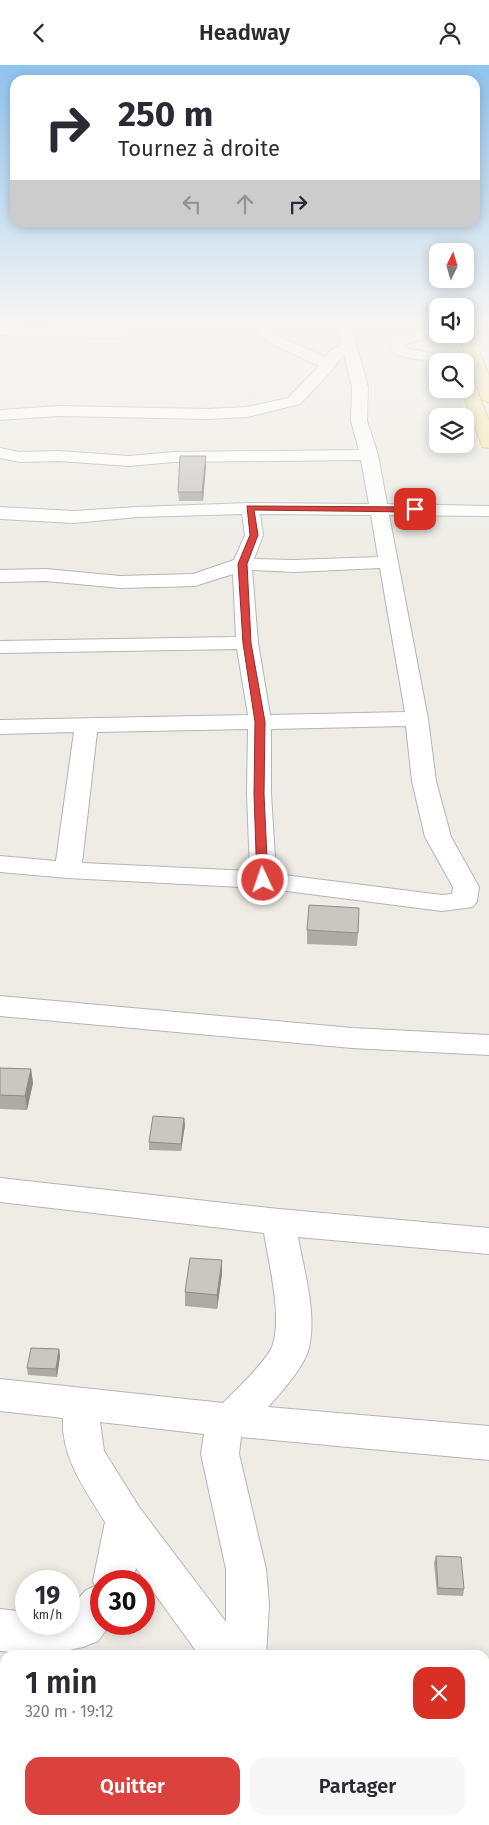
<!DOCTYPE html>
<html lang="fr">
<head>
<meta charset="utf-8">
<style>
	body { margin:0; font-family:"Fira Sans",sans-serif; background:#f7f7f7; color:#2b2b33; height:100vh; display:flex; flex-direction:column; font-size:19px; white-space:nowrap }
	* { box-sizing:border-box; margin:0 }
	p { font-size:16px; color:#7c7c81 }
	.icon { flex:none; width:28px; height:28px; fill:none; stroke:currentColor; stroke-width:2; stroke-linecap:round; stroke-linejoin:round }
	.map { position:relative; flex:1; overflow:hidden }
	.drawer { position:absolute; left:0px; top:1585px; width:490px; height:175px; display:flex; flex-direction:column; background:#fff; border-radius:15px 15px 0 0; box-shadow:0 2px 12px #0003 }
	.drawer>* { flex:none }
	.banner { position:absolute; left:10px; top:10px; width:470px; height:152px; border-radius:15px; box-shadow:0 2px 12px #0003; background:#fff; color:#2b2b33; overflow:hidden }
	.needle { width:32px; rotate:5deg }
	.buttons { position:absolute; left:429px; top:178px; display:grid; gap:10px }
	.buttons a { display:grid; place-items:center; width:45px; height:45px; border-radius:10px; background:#fff; box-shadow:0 2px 12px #0003; font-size:25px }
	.speed { position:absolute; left:15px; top:1505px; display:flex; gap:10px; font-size:25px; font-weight:700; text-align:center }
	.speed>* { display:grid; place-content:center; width:65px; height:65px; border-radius:50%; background:#fff; box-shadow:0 2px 12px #0003; line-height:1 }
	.speed small { font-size:12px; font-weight:400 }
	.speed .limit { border:8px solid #d22; background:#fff; color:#111 }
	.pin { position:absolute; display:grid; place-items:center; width:42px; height:42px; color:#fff; margin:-21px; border-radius:10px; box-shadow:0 2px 8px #0006 }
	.me { position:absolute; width:55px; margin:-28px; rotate:357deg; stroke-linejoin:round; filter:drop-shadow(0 0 4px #0008) }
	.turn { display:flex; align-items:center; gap:18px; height:105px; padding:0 25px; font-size:22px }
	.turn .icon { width:65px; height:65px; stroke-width:2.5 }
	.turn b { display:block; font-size:35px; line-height:42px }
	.lanes { display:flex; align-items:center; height:48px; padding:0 25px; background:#0003; justify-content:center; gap:25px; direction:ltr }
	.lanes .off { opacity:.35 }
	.round { display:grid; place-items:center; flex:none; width:52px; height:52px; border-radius:15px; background:#f7f7f7 }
	.overview { display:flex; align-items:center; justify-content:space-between; height:85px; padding:0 25px }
	h1 { font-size:30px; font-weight:600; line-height:38px }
	.action { display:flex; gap:10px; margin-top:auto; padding:10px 25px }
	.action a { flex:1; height:58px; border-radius:15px; background:#dc423d; color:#fff; font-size:20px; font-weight:600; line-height:58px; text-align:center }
	.action a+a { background:#f7f7f7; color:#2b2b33 }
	header { display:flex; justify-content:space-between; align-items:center; height:65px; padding:0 25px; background:#fff; font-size:22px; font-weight:600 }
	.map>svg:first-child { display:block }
</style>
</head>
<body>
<header><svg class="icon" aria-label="back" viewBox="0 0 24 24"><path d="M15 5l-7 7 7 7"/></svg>Headway<svg class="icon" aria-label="person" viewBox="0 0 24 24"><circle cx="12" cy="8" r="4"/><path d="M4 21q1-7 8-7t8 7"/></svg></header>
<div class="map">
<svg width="489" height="1760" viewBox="0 0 489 1760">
	<rect width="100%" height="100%" fill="#eeece5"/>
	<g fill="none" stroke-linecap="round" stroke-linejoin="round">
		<defs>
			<path id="minor" d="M 247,260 L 266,260 L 280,272 L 325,292 L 331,285 L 342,280 L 337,260 L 351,260 L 368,322 L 367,356 L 378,390 L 387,439 L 489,441 L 489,451 L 389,450 L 428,654 L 436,716 L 451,772 L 479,822 L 477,836 L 473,842 L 442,846 L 263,823 L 68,813 L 0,807 L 0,791 L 56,796 L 74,667 L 0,669 L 0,655 L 248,650 L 237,584 L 0,588 L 0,576 L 236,572 L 233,509 L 195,521 L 120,523 L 46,516 L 0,517 L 0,505 L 46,504 L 120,511 L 193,509 L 234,495 L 245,470 L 242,449 L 137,452 L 74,458 L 0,454 L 0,442 L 74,446 L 137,442 L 250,438 L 369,439 L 361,395 L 174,397 L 129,401 L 59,396 L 20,397 L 0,393 L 0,383 L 20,387 L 59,386 L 129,391 L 174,387 L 359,385 L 351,356 L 352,322 L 344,290 L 339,295 L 334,303 L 300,339 L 247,352 L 208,354 L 59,351 L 0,355 L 0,345 L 59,341 L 208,344 L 247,342 L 288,333 L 319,301 L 270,278 ZM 260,449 L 371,450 L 378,492 L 294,495 L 254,494 L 263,470 ZM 380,503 L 405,647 L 270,650 L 258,578 L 252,505 L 294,507 ZM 406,661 L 412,716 L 425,772 L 453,822 L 452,829 L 442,830 L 276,809 L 271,729 L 271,664 ZM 248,664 L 247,729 L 250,806 L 82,798 L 97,667 Z
				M 0,262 L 121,265 L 126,266 L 128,269 L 126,272 L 121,273 L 0,270 Z
				M 438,262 L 438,269 L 443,269 L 405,279 L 405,283 L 457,293 L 459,296 L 438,296 L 438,298 L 400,291 L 391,285 L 390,276 L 392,273 Z
				M 0,931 L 352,963 L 489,970 L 489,990 L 352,983 L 0,951 Z
				M 0,1113 L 279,1144 L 489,1163 L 489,1189 L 298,1172 C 304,1206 318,1252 308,1286 C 303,1303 280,1329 268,1342 L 489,1361 L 489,1395 L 241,1372 L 239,1389 L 266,1504 L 269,1540 L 266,1590 L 199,1590 L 136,1503 L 133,1516 L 101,1516 L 101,1559 L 111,1559 L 98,1576 L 83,1582 L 46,1590 L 0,1586 L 0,1544 L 26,1547 L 26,1559 L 69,1559 L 69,1544 L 86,1525 L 95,1521 L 93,1516 L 105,1457 C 85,1424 61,1393 63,1353 L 0,1346 L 0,1314 L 223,1338 C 235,1326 269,1294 273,1279 C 282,1250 269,1199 264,1168 L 0,1137 ZM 100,1357 L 204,1369 L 201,1389 L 226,1504 L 226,1557 L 139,1442 L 104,1386 Z
				M 0,1662 L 5,1664 L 5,1718 L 0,1716 Z
				M 5,1735 L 5,1755 L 36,1755 L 36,1760 L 0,1760 L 0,1737 Z
				M 291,1755 L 337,1755 L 336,1760 L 290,1760 Z"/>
			<path id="major" d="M 465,264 L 470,265 L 472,268 L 489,311 L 489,337 L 483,335 L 481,332 L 458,269 L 465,269 Z
				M 465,309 L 470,311 L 473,314 L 489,356 L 489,383 L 483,382 L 481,378 L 461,324 L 465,324 Z"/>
		</defs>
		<!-- minor casing -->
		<use href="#minor" stroke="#b2b6b9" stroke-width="2"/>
		<!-- major casing -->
		<use href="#major" stroke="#e7bd66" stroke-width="2"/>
		<!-- minor -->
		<use href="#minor" fill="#fff" fill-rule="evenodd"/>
		<!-- major -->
		<use href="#major" fill="#f9eab0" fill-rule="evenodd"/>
	</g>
	<!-- wall -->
	<path fill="#aeaba7" d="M 206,391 L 206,400 L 203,436 L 179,436 L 178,427 Z
		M 307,865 L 358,868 L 357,881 L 307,879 Z
		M 0,1003 L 31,1004 L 33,1018 L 27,1045 L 0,1044 Z
		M 184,1053 L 185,1060 L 181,1086 L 149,1085 L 149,1077 Z
		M 222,1209 L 217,1244 L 185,1241 L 185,1227 Z
		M 59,1284 L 60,1291 L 57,1312 L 28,1310 L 27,1303 Z
		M 436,1491 L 464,1524 L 463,1531 L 437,1530 L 434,1498 Z"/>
	<!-- shaded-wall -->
	<path fill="#8d8b88" d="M 206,391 L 206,400 L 203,436 L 202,427 Z
		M 31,1004 L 33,1018 L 27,1045 L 25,1031 Z
		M 184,1053 L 185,1060 L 181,1086 L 181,1079 Z
		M 222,1195 L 222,1209 L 217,1244 L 217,1230 Z
		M 59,1284 L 60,1291 L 57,1312 L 56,1304 Z"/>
	<!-- building -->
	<path fill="#cac7c2" stroke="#8d8b88" d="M 180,391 L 206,391 L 202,427 L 178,427 Z
		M 309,840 L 359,843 L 358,868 L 307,865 Z
		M 0,1003 L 31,1004 L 25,1031 L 0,1030 Z
		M 153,1051 L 184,1053 L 181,1079 L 149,1077 Z
		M 190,1193 L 222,1195 L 217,1230 L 185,1227 Z
		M 31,1283 L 59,1284 L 56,1304 L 27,1303 Z
		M 436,1491 L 461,1492 L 464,1524 L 438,1523 Z
		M 139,1755 L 164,1755 L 163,1760 L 139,1760 Z"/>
	<!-- sky -->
	<linearGradient id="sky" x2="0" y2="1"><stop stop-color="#8fc3ef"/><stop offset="0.51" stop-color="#f7f6f3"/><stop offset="1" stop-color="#f7f6f3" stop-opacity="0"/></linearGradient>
	<rect width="489" height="507" fill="url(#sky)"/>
	<!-- route -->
	<path fill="#dc423d" stroke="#8f2b28" d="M 247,441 L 415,442 L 419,444 L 415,447 L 254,445 L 258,470 L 247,499 L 251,578 L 265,657 L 264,729 L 268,815 L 263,819 L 257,815 L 254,729 L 255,657 L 243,578 L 238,499 L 250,470 Z"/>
</svg>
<div class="buttons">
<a><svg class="needle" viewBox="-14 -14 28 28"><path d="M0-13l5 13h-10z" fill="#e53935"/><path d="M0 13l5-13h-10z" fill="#7c7c81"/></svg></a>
<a><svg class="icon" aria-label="sound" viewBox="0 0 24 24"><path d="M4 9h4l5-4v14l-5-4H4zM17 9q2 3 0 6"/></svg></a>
<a><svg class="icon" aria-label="search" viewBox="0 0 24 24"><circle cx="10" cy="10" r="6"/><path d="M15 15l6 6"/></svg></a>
<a><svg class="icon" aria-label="layers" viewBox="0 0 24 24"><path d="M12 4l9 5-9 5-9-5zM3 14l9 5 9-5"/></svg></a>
</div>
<div class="speed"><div>19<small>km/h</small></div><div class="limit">30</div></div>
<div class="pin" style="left:415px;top:444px;background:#d93025"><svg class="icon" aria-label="arrive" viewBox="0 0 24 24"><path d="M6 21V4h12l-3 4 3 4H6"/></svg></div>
<svg class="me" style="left:263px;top:815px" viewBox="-20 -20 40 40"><circle r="17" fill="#dc423d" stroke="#fff" stroke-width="3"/><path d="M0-11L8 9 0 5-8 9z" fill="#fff"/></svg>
<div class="banner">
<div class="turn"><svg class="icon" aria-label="right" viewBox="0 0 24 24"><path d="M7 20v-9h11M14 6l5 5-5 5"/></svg><div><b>250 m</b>Tournez à droite</div></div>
<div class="lanes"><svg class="icon off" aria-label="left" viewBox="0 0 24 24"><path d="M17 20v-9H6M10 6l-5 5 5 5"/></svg><svg class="icon off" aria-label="ahead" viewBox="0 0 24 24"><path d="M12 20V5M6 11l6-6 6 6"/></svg><svg class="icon" aria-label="right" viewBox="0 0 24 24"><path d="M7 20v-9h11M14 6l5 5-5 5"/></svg></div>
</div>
<section class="drawer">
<div class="overview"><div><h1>1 min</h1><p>320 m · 19:12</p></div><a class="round" style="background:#d93025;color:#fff"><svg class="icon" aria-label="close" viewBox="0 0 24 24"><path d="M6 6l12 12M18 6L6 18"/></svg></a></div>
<div class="action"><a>Quitter</a><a>Partager</a></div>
</section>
</div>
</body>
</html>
